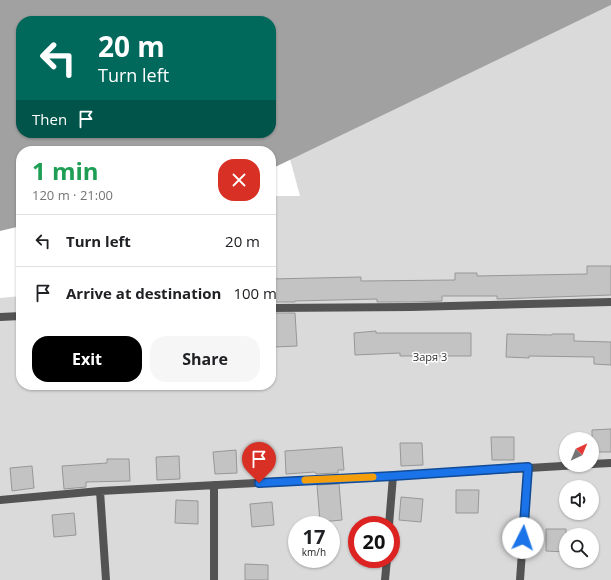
<!DOCTYPE html>
<html lang="en">
<head>
<meta charset="utf-8">
<style>
	body { margin:0; font-family:"Open Sans",sans-serif; background:#f6f6f6; color:#202124; height:100vh; display:flex; flex-direction:column; font-size:15px; white-space:nowrap }
	* { box-sizing:border-box; margin:0 }
	p { font-size:13px; color:#757577 }
	.icon { flex:none; width:22px; height:22px; fill:none; stroke:currentColor; stroke-width:2; stroke-linecap:round; stroke-linejoin:round }
	.map { position:relative; flex:1; overflow:hidden }
	.drawer { position:absolute; left:16px; top:146px; width:260px; height:244px; display:flex; flex-direction:column; background:#fff; border-radius:16px; box-shadow:0 1px 3px #0004 }
	.drawer>* { flex:none }
	.guide { position:absolute; left:16px; top:16px; width:260px; height:122px; border-radius:16px; box-shadow:0 1px 3px #0004; background:#00695c; color:#fff; overflow:hidden }
	.needle { width:26px; rotate:44deg }
	.tools { position:absolute; left:559px; top:432px; display:grid; gap:8px }
	.tools a { display:grid; place-items:center; width:40px; height:40px; border-radius:50%; background:#fff; box-shadow:0 1px 3px #0004; font-size:20px }
	.speed { position:absolute; left:288px; top:516px; display:flex; gap:8px; font-size:20px; font-weight:700; text-align:center }
	.speed>* { display:grid; place-content:center; width:52px; height:52px; border-radius:50%; background:#fff; box-shadow:0 1px 3px #0004; line-height:1 }
	.speed small { font-size:10px; font-weight:400 }
	.speed .limit { border:6px solid #d22; background:#fff; color:#111 }
	.pin { position:absolute; display:grid; place-items:center; width:34px; height:34px; color:#fff; margin:-41px -17px; border-radius:50% 50% 50% 0; rotate:-45deg; box-shadow:0 0 4px #0007 }
	.pin .icon { rotate:45deg }
	.me { position:absolute; width:44px; margin:-22px; rotate:4deg; stroke-linejoin:round; filter:drop-shadow(0 0 3px #0008) }
	.turn { display:flex; align-items:center; gap:14px; height:84px; padding:0 16px; font-size:18px }
	.turn .icon { width:52px; height:52px; stroke-width:2.5 }
	.turn b { display:block; font-size:28px; line-height:34px }
	.then { display:flex; align-items:center; height:38px; padding:0 16px; background:#0003; gap:8px; font-size:15px }
	.round { display:grid; place-items:center; flex:none; width:42px; height:42px; border-radius:16px; background:#f6f6f6 }
	.headline { display:flex; align-items:center; justify-content:space-between; height:68px; padding:0 16px }
	h1 { font-size:24px; font-weight:700; line-height:30px; color:#1e9e55 }
	.primary-button { display:flex; gap:8px; margin-top:auto; padding:8px 16px }
	.primary-button a { flex:1; height:46px; border-radius:16px; background:#000; color:#fff; font-size:16px; font-weight:700; line-height:46px; text-align:center }
	.primary-button a+a { background:#f6f6f6; color:#202124 }
	ul { padding:0; list-style:none }
	li { display:flex; align-items:center; gap:12px; height:52px; padding:0 16px; border-top:1px solid #e0e0e0 }
	li div { flex:1 }
	li b { display:block; font-size:15px }
	li em { font-style:normal }
	.map>svg:first-child { display:block }
</style>
</head>
<body>
<div class="map">
<svg width="611" height="580" viewBox="0 0 611 580">
	<rect width="100%" height="100%" fill="#fff"/>
	<!-- green -->
	<path fill="#dadada" fill-rule="evenodd" d="M 611,5 L 611,580 L 0,580 L 0,298 L 21,296 L 21,385 L 271,385 L 271,196 L 300,196 L 290,159 ZM 566,439 L 592,439 L 592,465 L 566,465 ZM 566,487 L 592,487 L 592,513 L 566,513 ZM 297,525 L 331,525 L 331,559 L 297,559 ZM 357,525 L 391,525 L 391,559 L 357,559 ZM 566,535 L 592,535 L 592,561 L 566,561 Z"/>
	<!-- water -->
	<path fill="#a1a1a1" fill-rule="evenodd" d="M 0,0 L 611,0 L 611,5 L 271,169 L 271,151 L 21,151 L 21,226 L 0,231 ZM 21,21 L 271,21 L 271,133 L 21,133 Z"/>
	<!-- building -->
	<path fill="#c3c3c3" stroke="#979797" d="M 587,266 L 611,266 L 611,295 L 497,299 L 497,296 L 442,296 L 442,301 L 411,302 L 377,302 L 377,299 L 295,301 L 295,302 L 271,302 L 271,279 L 361,277 L 361,281 L 455,280 L 455,273 L 477,273 L 477,276 L 587,274 Z
		M 273,313 L 295,313 L 297,346 L 275,347 Z
		M 376,331 L 376,333 L 471,333 L 471,356 L 400,356 L 400,353 L 355,355 L 354,333 Z
		M 507,334 L 552,335 L 552,334 L 574,334 L 574,341 L 611,342 L 611,365 L 594,364 L 594,357 L 529,356 L 529,358 L 506,357 Z
		M 611,429 L 611,452 L 592,452 L 592,430 Z
		M 491,437 L 514,437 L 514,460 L 492,460 Z
		M 400,443 L 422,443 L 423,465 L 401,466 Z
		M 342,447 L 344,470 L 338,470 L 338,473 L 316,474 L 315,472 L 286,474 L 285,451 Z
		M 236,450 L 237,473 L 215,474 L 213,452 Z
		M 179,456 L 180,479 L 157,480 L 156,457 Z
		M 107,459 L 129,459 L 130,481 L 86,482 L 86,487 L 64,489 L 62,466 L 107,463 Z
		M 32,466 L 34,488 L 12,491 L 10,468 Z
		M 339,484 L 342,520 L 320,522 L 317,485 Z
		M 456,490 L 479,490 L 478,513 L 456,513 Z
		M 401,497 L 423,499 L 421,522 L 399,520 Z
		M 176,500 L 198,501 L 198,524 L 175,523 Z
		M 272,502 L 274,525 L 252,527 L 250,504 Z
		M 74,513 L 76,535 L 54,537 L 52,515 Z
		M 546,529 L 566,529 L 566,552 L 546,551 Z
		M 245,564 L 268,565 L 268,580 L 245,580 Z"/>
	<g fill="none" stroke-linecap="round" stroke-linejoin="round">
		<!-- lane -->
		<path stroke="#535353" stroke-width="8" d="M 271,308 L 411,307 L 611,302
			M 0,317 L 21,316
			M 592,464 L 611,463
			M 214,485 L 214,580
			M 100,491 L 106,580
			M 0,500 L 100,491 L 393,476 L 579,465
			M 389,525 L 393,476
			M 385,580 L 387,559
			M 520,580 L 528,467"/>
	</g>
	<g fill="none" stroke-linecap="round" stroke-linejoin="round">
		<defs>
			<path id="route" d="M 259,483 L 393,476 L 528,467 L 523,538"/>
		</defs>
		<!-- route casing -->
		<use href="#route" stroke="#114b97" stroke-width="10"/>
		<!-- route -->
		<use href="#route" stroke="#1a73e8" stroke-width="7"/>
		<!-- slow -->
		<path stroke="#f59e0b" stroke-width="7" d="M 305,480 L 373,477"/>
	</g>
	<g text-anchor="middle" stroke-width="3" stroke-linejoin="round" paint-order="stroke">
		<!-- park labels -->
		<g font-size="11" fill="#313131" stroke="#fff">
			<text x="430" y="361">Заря 3</text>
		</g>
	</g>
</svg>
<div class="tools">
<a><svg class="needle" viewBox="-14 -14 28 28"><path d="M0-13l5 13h-10z" fill="#e53935"/><path d="M0 13l5-13h-10z" fill="#757577"/></svg></a>
<a><svg class="icon" aria-label="sound" viewBox="0 0 24 24"><path d="M4 9h4l5-4v14l-5-4H4zM17 9q2 3 0 6"/></svg></a>
<a><svg class="icon" aria-label="search" viewBox="0 0 24 24"><circle cx="10" cy="10" r="6"/><path d="M15 15l6 6"/></svg></a>
</div>
<div class="speed"><div>17<small>km/h</small></div><div class="limit">20</div></div>
<div class="pin" style="left:259px;top:483px;background:#d93025"><svg class="icon" aria-label="arrive" viewBox="0 0 24 24"><path d="M6 21V4h12l-3 4 3 4H6"/></svg></div>
<svg class="me" style="left:523px;top:538px" viewBox="-20 -20 40 40"><circle r="19" fill="#fff"/><path d="M0-13L10 11 0 6-10 11z" fill="#1a73e8"/></svg>
<div class="guide">
<div class="turn"><svg class="icon" aria-label="left" viewBox="0 0 24 24"><path d="M17 20v-9H6M10 6l-5 5 5 5"/></svg><div><b>20 m</b>Turn left</div></div>
<div class="then">Then<svg class="icon" aria-label="arrive" viewBox="0 0 24 24"><path d="M6 21V4h12l-3 4 3 4H6"/></svg></div>
</div>
<section class="drawer">
<div class="headline"><div><h1>1 min</h1><p>120 m · 21:00</p></div><a class="round" style="background:#d93025;color:#fff"><svg class="icon" aria-label="close" viewBox="0 0 24 24"><path d="M6 6l12 12M18 6L6 18"/></svg></a></div>
<ul>
<li><svg class="icon" aria-label="left" viewBox="0 0 24 24"><path d="M17 20v-9H6M10 6l-5 5 5 5"/></svg><div><b>Turn left</b></div><em>20 m</em></li>
<li><svg class="icon" aria-label="arrive" viewBox="0 0 24 24"><path d="M6 21V4h12l-3 4 3 4H6"/></svg><div><b>Arrive at destination</b></div><em>100 m</em></li>
</ul>
<div class="primary-button"><a>Exit</a><a>Share</a></div>
</section>
</div>
</body>
</html>
